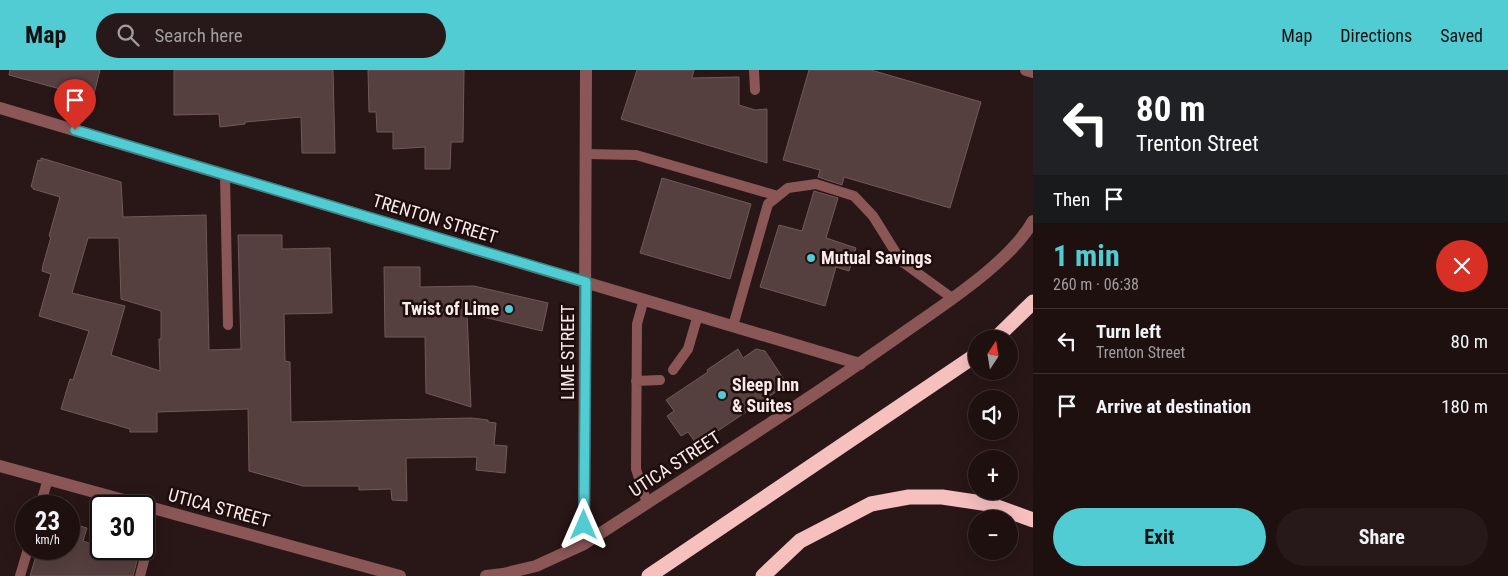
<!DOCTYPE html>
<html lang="en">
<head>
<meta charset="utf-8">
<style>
	body { margin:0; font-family:"Roboto Condensed",sans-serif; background:#271919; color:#f1f3f6; height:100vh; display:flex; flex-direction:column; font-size:19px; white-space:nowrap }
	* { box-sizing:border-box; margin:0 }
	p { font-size:16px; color:#a19d9f }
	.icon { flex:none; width:28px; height:28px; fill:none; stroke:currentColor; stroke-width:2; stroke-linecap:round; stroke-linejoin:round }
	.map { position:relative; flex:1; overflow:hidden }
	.side { display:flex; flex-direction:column; background:#1f1010; width:475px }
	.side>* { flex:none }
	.banner { background:#202124; color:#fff; overflow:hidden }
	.needle { width:32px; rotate:12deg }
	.controls { position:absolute; left:968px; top:260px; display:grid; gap:10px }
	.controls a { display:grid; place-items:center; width:50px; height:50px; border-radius:50%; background:#1f1010; box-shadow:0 5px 20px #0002,0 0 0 1px #3c3030; font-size:25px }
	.speed { position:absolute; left:15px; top:425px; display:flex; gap:10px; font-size:25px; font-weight:700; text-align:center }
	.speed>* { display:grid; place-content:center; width:65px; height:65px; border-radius:50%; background:#1f1010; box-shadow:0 5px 20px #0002,0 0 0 1px #3c3030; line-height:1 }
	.speed small { font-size:12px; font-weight:400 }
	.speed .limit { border:2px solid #111; border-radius:8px; background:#fff; color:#111 }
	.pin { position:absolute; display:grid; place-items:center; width:42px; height:42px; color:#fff; margin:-51px -21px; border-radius:50% 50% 50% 0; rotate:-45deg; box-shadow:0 0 5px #0007 }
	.pin .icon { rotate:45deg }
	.me { position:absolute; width:55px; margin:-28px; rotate:0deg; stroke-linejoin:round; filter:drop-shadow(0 0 4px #0008) }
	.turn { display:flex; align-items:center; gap:18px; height:105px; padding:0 20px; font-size:22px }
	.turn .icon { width:65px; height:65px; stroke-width:2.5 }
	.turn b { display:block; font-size:35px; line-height:42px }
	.then { display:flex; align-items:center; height:48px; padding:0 20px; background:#0003; gap:10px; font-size:19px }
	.round { display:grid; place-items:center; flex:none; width:52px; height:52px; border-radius:26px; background:#271919 }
	.overview { display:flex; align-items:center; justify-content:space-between; height:85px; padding:0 20px }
	h1 { font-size:30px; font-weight:700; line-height:38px; color:#51ccd2 }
	.primary-button { display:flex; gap:10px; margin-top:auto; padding:10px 20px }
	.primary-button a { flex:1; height:58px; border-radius:30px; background:#51ccd2; color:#111; font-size:20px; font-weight:700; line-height:58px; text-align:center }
	.primary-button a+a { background:#271919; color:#f1f3f6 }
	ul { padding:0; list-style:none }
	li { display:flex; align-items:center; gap:15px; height:65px; padding:0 20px; border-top:1px solid #3c3030 }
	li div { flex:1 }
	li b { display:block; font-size:19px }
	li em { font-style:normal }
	header { display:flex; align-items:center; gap:30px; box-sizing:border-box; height:70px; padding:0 25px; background:#51ccd2; color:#111 }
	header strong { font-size:24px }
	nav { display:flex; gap:28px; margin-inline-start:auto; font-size:18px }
	.search { width:350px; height:45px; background:#271919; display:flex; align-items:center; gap:12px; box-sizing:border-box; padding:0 18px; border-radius:28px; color:#a19d9f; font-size:19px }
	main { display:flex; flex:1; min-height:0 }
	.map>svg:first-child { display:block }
</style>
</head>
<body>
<header>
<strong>Map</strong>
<div class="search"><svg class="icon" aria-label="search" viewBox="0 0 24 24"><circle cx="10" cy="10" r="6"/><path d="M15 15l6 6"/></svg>Search here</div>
<nav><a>Map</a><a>Directions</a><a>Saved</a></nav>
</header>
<main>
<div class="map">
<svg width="1033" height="506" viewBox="0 0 1033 506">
	<rect width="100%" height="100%" fill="#291616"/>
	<!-- building -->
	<path fill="#553f3f" stroke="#715a59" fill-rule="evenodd" d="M 10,0 L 100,0 L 93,28 L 9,5 Z
		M 174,0 L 333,0 L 335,83 L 302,83 L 301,47 L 245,52 L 245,54 L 220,57 L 219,44 L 174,45 Z
		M 368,0 L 464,0 L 463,72 L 451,72 L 450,99 L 425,99 L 425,77 L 393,79 L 393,62 L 377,62 L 376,42 L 369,42 Z
		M 637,0 L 694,0 L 692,8 L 739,7 L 739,35 L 755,40 L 767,39 L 767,93 L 621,49 Z
		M 809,0 L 871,0 L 981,32 L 950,138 L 844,107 L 842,115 L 818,107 L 820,100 L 783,90 Z
		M 41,88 L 121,112 L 123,147 L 206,145 L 209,280 L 241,279 L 238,165 L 282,165 L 282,179 L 330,178 L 332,243 L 284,244 L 285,291 L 290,292 L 291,352 L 471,348 L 488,350 L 488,352 L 496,353 L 494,375 L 507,376 L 505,403 L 476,400 L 477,387 L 406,388 L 407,431 L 392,430 L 391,419 L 359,420 L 359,416 L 303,416 L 249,401 L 248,339 L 157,342 L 157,362 L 130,362 L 130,359 L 61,339 L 70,309 L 73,310 L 89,261 L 39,246 L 51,204 L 42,201 L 43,195 L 51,167 L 49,166 L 60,127 L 33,119 L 33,117 L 31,117 L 38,90 L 41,91 ZM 88,168 L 119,168 L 121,229 L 161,241 L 161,269 L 159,269 L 160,301 L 111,285 L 125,236 L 72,223 Z
		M 662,108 L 751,134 L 730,209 L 640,183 Z
		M 814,121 L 838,128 L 826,168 L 856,178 L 849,201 L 836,197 L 825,236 L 760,217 L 779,155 L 802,161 Z
		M 384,197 L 420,197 L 420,217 L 474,216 L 548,233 L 542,261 L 467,243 L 471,337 L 426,323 L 425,267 L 385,267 Z
		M 738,279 L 743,288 L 756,279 L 765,281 L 785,311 L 778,316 L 780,319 L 697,375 L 688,362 L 681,366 L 667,346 L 674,341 L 666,330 L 708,302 L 707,300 Z
		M 69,453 L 87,458 L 83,471 L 101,477 L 101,479 L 109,479 L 138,487 L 133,506 L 30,506 L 38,479 L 69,479 Z"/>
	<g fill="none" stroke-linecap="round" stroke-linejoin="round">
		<!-- lane -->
		<path stroke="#8a5656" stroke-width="10" d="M 754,0 L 755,20
			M 586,84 L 636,85 L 778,126
			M 225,105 L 228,255
			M 644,229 L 637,254 L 636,399 L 647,433
			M 733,256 L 768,134 L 788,118 L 816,114 L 854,126 L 873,146 L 901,191 L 952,228
			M 673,300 L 688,279 L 698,245
			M 636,311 L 660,310
			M 40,436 L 48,409
			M 20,506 L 28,479
			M 140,506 L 146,483 L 148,437"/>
		<!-- street -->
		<path stroke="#8a5656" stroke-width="12" d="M 1026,0 L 1033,2
			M 0,38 L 860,294
			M 0,396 L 400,506
			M 584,474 L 586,0
			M 486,506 L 503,504 L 536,496 L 584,474 C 693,403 803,334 909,259 C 946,233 1011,191 1033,151"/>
		<!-- highway -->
		<path stroke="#f6c0bf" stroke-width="15" d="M 995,269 L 1033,232
			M 649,506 L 976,285
			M 763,506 L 800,471 L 871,434 L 909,427 L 942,427 L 989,434 L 1033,450"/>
	</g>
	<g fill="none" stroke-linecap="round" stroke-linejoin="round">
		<defs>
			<path id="route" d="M 75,60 L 586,212 L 584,455"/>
		</defs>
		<!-- route casing -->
		<use href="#route" stroke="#358588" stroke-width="12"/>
		<!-- route -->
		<use href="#route" stroke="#51ccd2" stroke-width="9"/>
	</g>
	<!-- markers -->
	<g fill="#51ccd2" stroke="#1f0d0e" stroke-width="2">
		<circle cx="811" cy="188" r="5"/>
		<circle cx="509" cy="239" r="5"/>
		<circle cx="722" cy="325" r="5"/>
	</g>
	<g text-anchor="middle" stroke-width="5" stroke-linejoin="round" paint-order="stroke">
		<!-- street labels -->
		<g font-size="18" fill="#f9ebeb" stroke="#1f0d0e">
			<text transform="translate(435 149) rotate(17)" y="6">TRENTON STREET</text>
			<text transform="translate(568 282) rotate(-90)" y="6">LIME STREET</text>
			<text transform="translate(675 394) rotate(-33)" y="6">UTICA STREET</text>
			<text transform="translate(219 438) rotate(15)" y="6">UTICA STREET</text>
		</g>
		<!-- poi labels -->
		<g font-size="18" font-weight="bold" fill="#f9ebeb" stroke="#1f0d0e" text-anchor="start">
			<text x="821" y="194">Mutual Savings</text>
			<text x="499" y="245" text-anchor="end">Twist of Lime</text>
			<text x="732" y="321">Sleep Inn<tspan x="732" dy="21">&amp; Suites</tspan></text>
		</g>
	</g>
</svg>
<div class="controls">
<a><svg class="needle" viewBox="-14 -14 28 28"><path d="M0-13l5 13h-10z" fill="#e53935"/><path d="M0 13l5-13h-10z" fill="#a19d9f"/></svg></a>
<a><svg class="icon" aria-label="sound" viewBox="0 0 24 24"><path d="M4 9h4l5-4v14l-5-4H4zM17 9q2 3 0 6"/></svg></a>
<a>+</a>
<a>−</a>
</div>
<div class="speed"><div>23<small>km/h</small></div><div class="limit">30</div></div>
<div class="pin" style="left:75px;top:60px;background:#d93025"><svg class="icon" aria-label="arrive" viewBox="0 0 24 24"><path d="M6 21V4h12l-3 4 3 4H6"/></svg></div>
<svg class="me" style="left:584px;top:455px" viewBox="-20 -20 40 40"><path d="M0-17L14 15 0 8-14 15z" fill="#51ccd2" stroke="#fff" stroke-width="4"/></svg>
</div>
<section class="side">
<div class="banner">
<div class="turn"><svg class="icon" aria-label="left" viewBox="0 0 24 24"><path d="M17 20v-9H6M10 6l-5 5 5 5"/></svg><div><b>80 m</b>Trenton Street</div></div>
<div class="then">Then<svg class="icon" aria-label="arrive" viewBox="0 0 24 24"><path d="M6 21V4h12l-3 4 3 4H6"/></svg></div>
</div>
<div class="overview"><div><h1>1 min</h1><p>260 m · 06:38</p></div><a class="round" style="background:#d93025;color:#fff"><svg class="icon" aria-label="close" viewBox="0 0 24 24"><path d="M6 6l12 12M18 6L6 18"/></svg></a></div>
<ul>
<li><svg class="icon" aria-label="left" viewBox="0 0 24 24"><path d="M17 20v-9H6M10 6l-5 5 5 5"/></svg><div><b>Turn left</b><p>Trenton Street</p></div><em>80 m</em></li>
<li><svg class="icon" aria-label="arrive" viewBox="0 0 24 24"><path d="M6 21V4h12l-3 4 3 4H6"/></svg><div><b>Arrive at destination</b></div><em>180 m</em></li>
</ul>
<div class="primary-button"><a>Exit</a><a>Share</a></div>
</section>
</main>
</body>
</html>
